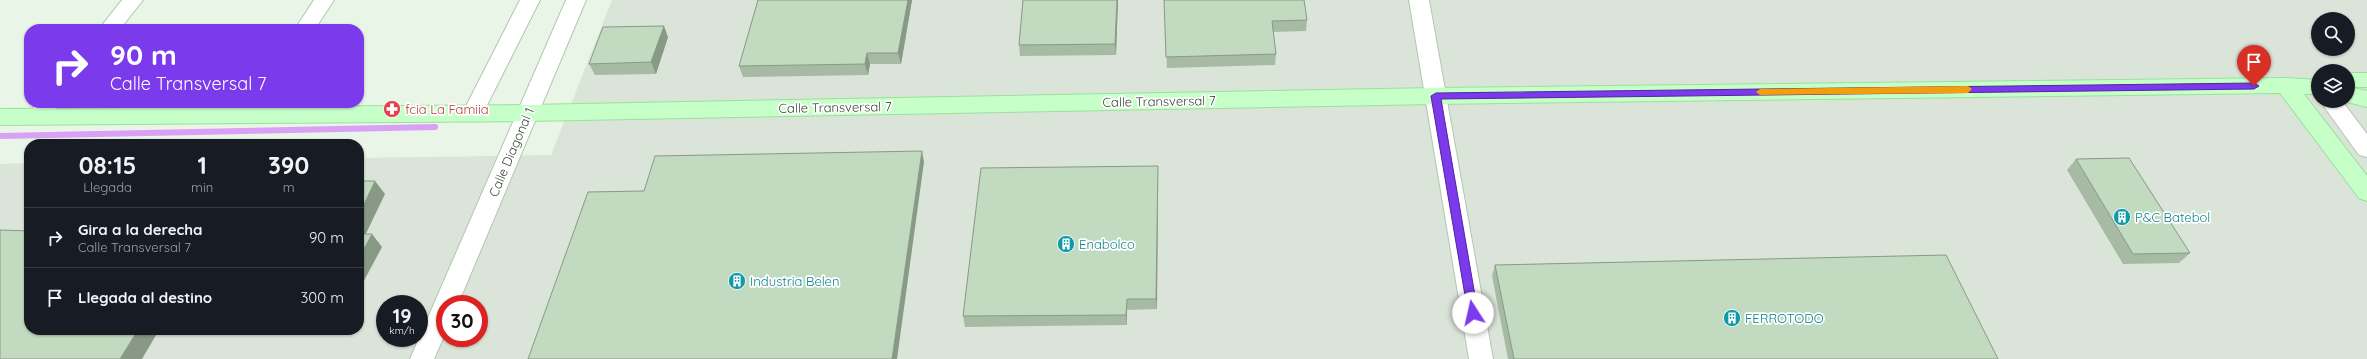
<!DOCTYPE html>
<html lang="es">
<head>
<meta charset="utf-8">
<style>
	body { margin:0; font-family:Quicksand,sans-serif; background:#20242c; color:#f1f3f6; height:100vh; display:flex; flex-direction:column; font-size:15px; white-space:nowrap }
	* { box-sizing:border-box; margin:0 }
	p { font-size:13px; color:#9ea1a6 }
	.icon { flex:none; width:22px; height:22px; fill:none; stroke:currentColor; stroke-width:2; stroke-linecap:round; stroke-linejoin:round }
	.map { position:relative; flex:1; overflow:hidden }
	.drawer { position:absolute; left:24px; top:139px; width:340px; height:196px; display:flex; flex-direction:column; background:#171b24; border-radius:16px; box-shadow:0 1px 3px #0004 }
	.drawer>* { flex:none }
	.guide { position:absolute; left:24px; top:24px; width:340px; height:84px; border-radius:16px; box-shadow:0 1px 3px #0004; background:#7c3aed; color:#fff; overflow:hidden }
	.tools { position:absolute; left:2311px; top:12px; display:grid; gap:8px }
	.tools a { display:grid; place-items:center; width:44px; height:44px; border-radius:50%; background:#171b24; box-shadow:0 1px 3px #0004; font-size:20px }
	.speed { position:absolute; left:376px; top:295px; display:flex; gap:8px; font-size:20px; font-weight:700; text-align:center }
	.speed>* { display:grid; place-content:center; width:52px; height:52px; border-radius:50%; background:#171b24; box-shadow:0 1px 3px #0004; line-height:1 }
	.speed small { font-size:10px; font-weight:400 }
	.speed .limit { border:6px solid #d22; background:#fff; color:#111 }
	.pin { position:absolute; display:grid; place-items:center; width:34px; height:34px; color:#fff; margin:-41px -17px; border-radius:50% 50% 50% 0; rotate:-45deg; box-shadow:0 0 4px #0007 }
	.pin .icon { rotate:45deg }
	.me { position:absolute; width:44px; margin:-22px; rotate:350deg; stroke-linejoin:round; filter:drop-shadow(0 0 3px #0008) }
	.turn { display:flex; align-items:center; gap:14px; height:84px; padding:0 20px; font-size:18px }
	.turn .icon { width:52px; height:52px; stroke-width:2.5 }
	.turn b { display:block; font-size:28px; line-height:34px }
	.eta { display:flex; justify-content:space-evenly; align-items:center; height:68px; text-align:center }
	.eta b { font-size:24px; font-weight:700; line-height:28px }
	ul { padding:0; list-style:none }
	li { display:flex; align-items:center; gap:12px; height:60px; padding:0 20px; border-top:1px solid #363941 }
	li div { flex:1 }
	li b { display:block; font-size:15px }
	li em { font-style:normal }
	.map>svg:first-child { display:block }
</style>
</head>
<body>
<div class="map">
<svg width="2367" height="359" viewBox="0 0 2367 359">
	<rect width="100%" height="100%" fill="#e8f5e7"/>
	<!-- industrial -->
	<path fill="#dbe4d9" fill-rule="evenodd" d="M 612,0 L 2367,0 L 2367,359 L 0,359 L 0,164 L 29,163 L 29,330 L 359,330 L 359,158 L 551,155 ZM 2318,19 L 2348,19 L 2348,49 L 2318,49 ZM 2318,71 L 2348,71 L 2348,101 L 2318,101 ZM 385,304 L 419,304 L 419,338 L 385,338 ZM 445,304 L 479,304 L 479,338 L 445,338 Z"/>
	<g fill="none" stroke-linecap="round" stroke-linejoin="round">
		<!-- stream -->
		<path stroke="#daa0f5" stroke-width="6" d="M 0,136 L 435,127"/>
		<defs>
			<path id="street" d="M 122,0 L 143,0 L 120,29 L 99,29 Z
				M 314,0 L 334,0 L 315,29 L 295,29 Z
				M 520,0 L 540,0 L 481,117 L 474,120 L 467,117 L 463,112 Z
				M 566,0 L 586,0 L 458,304 L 445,304 L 445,334 L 434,359 L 410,359 Z
				M 1409,0 L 1429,0 L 1493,359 L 1469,359 Z
				M 2320,101 L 2342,101 L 2367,134 L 2367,157 L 2359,155 Z
				M 37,103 L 59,103 C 53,115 45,126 31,121 L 27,116 Z
				M 243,103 L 264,103 L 253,120 L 246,123 L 239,120 L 235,115 Z"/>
			<path id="secondary" d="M 2348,73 L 2367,73 L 2367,87 L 2348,87 Z
				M 2286,78 L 2318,80 L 2318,94 L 2304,94 L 2367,176 L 2367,201 L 2359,198 L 2280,93 L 1436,104 L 528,121 L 0,125 L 0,109 L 528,105 L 1436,88 Z
				M 2348,87 L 2367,91 L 2367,107 L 2343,101 L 2348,101 Z"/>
		</defs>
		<!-- street casing -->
		<use href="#street" stroke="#b1c7af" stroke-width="2"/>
		<!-- secondary casing -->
		<use href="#secondary" stroke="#9be09b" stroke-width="2"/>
		<!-- street -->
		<use href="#street" fill="#fff" fill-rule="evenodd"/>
		<!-- secondary -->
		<use href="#secondary" fill="#c7ffc9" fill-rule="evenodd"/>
	</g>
	<!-- wall -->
	<path fill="#a7bba4" d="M 758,0 L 912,0 L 901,64 L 870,64 L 868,75 L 743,77 L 739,66 Z
		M 1023,0 L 1118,0 L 1116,55 L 1020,56 L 1019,45 Z
		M 1164,0 L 1307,20 L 1306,31 L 1273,32 L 1276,54 L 1275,65 L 1167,68 Z
		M 668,37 L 656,74 L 595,75 L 589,64 Z
		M 2076,159 L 2190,253 L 2179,263 L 2123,264 L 2067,170 Z
		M 1158,177 L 1157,309 L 1127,310 L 1127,325 L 965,327 L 963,316 Z
		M 1495,265 L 1998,359 L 1508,359 L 1492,276 Z"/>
	<!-- shaded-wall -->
	<path fill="#889986" d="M 908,0 L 912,0 L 901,64 L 898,53 Z
		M 1117,0 L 1118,0 L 1116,55 L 1115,44 Z
		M 664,26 L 668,37 L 656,74 L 651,62 Z
		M 867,53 L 870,64 L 868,75 L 865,64 Z
		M 922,151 L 924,162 L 897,359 L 892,359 Z
		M 1158,166 L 1158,177 L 1157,309 L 1156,299 Z
		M 375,181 L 385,194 L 360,246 L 359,245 L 359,215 Z
		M 372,234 L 382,247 L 359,290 L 359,258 Z
		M 1127,299 L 1127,325 L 1126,315 Z
		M 138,330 L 159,330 L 142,359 L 120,359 Z"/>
	<!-- building -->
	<path fill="#c2dabf" stroke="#889986" d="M 758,0 L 908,0 L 898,53 L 867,53 L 865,64 L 739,66 Z
		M 1023,0 L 1117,0 L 1115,44 L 1019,45 Z
		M 1164,0 L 1304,0 L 1307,20 L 1272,21 L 1276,54 L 1166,57 Z
		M 664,26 L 651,62 L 589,64 L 603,27 Z
		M 922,151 L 892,359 L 528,359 L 588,192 L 644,191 L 655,156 Z
		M 2129,158 L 2190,253 L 2133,254 L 2076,159 Z
		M 1158,166 L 1156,299 L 1127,299 L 1126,315 L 963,316 L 981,168 Z
		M 359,181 L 375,181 L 359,215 Z
		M 0,230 L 29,231 L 29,330 L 138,330 L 120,359 L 0,359 Z
		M 359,234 L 372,234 L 359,258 Z
		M 1946,255 L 1998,359 L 1514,359 L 1495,265 Z"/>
	<!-- route -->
	<path fill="#7c3aed" stroke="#51269a" d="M 2254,83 L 2259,86 L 2254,89 L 1441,99 L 1478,313 L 1473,317 L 1468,313 L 1431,96 L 1436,93 Z"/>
	<!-- slow -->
	<path fill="#f59e0b" d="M 1968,86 L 1972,89 L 1968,93 L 1760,95 L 1756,92 L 1760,89 Z"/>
	<!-- icons -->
	<defs>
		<symbol id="pharmacy-disc" viewBox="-11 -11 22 22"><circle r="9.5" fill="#e0444e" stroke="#fff"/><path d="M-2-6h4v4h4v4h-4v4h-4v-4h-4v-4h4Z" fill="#fff"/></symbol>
		<symbol id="building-disc" viewBox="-11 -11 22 22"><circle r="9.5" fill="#0f9aa8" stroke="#fff"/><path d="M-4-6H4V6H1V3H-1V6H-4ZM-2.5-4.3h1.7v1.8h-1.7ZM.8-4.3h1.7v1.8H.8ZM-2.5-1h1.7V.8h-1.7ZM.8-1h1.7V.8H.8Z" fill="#fff"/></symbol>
	</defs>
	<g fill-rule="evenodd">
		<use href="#pharmacy-disc" x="382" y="99" width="20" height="20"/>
		<use href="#building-disc" x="2112" y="207" width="20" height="20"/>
		<use href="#building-disc" x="1056" y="234" width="20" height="20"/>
		<use href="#building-disc" x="727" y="271" width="20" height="20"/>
		<use href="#building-disc" x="1722" y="308" width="20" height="20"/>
	</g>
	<g text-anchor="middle" stroke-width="3.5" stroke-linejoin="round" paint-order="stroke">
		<!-- street labels -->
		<g font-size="13" fill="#384836" stroke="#fff">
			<text transform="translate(1159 101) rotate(-1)" y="5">Calle Transversal 7</text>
			<text transform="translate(835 107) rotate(-1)" y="5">Calle Transversal 7</text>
			<text transform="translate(511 152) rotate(-67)" y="5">Calle Diagonal 1</text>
		</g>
		<!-- health labels -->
		<g font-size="13" fill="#be3a42" stroke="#fff" text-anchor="start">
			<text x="405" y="114">fcia La Famiia</text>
		</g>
		<!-- culture labels -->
		<g font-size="13" fill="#0d838f" stroke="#fff" text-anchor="start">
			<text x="2135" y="222">P&amp;C Batebol</text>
			<text x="1079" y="249">Enabolco</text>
			<text x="750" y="286">Industria Belen</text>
			<text x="1745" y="323">FERROTODO</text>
		</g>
	</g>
</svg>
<div class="tools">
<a><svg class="icon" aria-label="search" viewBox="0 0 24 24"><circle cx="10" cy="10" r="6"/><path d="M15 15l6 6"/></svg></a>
<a><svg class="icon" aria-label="layers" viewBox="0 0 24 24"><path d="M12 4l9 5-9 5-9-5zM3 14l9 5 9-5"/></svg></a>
</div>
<div class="speed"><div>19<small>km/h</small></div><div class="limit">30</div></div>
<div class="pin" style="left:2254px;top:86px;background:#d93025"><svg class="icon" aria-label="arrive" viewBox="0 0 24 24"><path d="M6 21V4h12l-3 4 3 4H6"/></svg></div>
<svg class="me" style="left:1473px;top:313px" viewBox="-20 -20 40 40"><circle r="19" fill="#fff"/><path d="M0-13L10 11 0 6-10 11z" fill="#7c3aed"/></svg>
<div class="guide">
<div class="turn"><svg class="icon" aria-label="right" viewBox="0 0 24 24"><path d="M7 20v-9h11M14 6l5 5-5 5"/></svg><div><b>90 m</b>Calle Transversal 7</div></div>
</div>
<section class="drawer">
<div class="eta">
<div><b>08:15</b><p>Llegada</p></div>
<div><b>1</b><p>min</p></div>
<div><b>390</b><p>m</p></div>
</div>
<ul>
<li><svg class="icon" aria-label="right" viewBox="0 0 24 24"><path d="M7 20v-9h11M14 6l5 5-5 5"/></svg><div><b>Gira a la derecha</b><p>Calle Transversal 7</p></div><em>90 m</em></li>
<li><svg class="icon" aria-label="arrive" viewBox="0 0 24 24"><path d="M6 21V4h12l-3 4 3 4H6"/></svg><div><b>Llegada al destino</b></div><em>300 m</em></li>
</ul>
</section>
</div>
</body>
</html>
